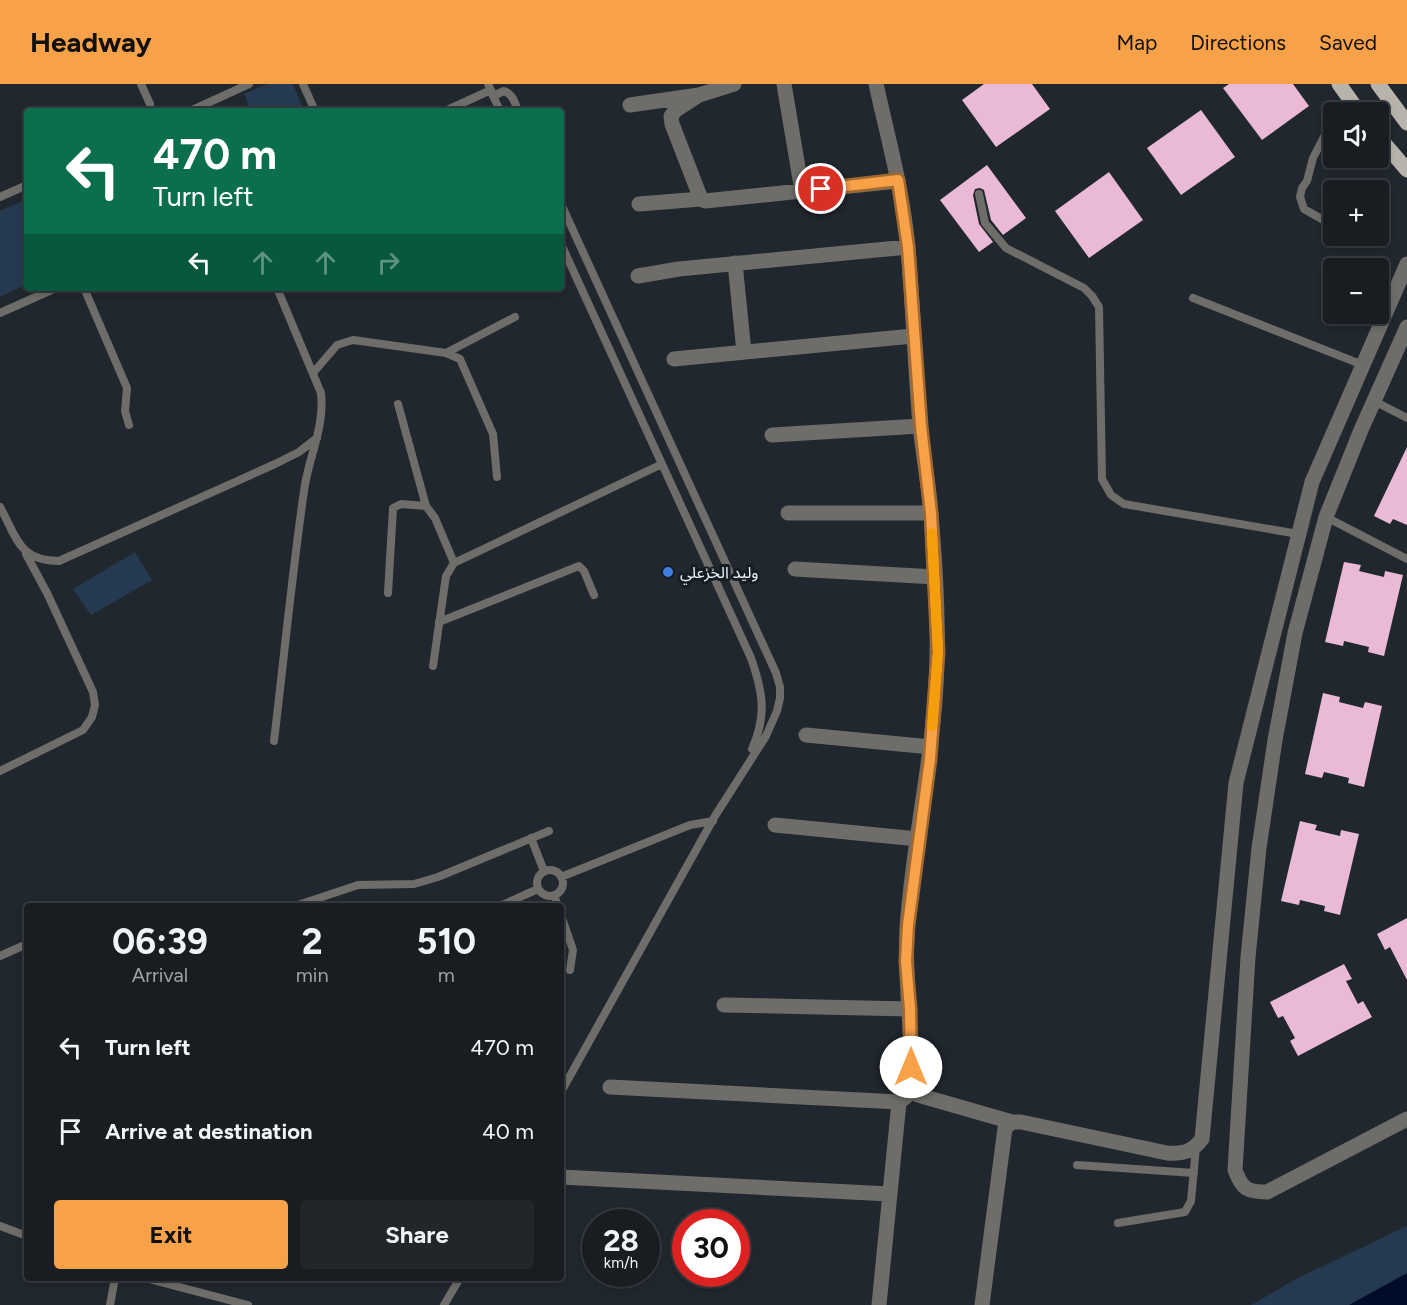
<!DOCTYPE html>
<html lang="en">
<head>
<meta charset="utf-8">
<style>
	body { margin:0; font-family:Figtree,"Noto Sans Arabic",sans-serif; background:#22262a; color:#f1f3f6; height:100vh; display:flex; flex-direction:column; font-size:22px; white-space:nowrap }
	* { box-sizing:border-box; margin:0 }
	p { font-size:20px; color:#9fa2a5 }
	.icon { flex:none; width:33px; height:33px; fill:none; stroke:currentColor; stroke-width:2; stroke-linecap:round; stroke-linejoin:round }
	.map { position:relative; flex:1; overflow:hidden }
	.side { position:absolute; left:24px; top:819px; width:540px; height:378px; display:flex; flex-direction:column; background:#191d22; border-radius:6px; box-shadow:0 3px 9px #0003,0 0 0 2px #373b40 }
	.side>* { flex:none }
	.banner { position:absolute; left:24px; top:24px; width:540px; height:183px; border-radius:6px; box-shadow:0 3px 9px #0003,0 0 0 2px #373b40; background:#0b6e4f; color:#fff; overflow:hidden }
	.tools { position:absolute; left:1323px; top:18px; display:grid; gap:12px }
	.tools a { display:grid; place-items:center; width:66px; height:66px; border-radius:6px; background:#191d22; box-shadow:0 3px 9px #0003,0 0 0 2px #373b40; font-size:30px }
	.speed { position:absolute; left:582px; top:1125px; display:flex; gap:12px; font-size:30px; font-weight:700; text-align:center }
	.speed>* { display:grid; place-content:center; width:78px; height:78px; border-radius:50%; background:#191d22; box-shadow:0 3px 9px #0003,0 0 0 2px #373b40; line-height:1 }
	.speed small { font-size:15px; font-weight:400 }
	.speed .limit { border:9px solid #d22; background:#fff; color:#111 }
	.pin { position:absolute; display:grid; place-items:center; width:51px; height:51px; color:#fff; margin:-26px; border:3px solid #fff; border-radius:50%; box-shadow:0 2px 6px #0007 }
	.me { position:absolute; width:66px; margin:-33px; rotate:0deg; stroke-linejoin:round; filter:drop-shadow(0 0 4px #0008) }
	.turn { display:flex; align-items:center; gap:21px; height:126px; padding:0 30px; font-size:27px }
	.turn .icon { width:78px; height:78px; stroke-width:2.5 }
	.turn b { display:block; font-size:42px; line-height:51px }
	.lanes { display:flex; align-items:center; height:57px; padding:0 30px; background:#0003; justify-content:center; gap:30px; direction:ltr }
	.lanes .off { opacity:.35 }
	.eta { display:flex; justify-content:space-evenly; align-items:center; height:102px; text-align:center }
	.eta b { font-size:36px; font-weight:700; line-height:42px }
	.button { display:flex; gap:12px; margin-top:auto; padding:12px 30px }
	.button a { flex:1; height:69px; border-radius:6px; background:#f7a149; color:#111; font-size:24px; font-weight:700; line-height:69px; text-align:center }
	.button a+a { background:#22262a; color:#f1f3f6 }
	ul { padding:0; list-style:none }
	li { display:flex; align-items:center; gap:18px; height:84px; padding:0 30px }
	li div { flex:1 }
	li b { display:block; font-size:22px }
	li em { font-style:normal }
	header { display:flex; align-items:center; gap:36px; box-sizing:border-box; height:84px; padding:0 30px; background:#f7a149; color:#111 }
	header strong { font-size:28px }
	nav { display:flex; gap:33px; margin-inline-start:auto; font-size:21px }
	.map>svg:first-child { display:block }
</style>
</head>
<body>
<header>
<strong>Headway</strong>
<nav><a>Map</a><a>Directions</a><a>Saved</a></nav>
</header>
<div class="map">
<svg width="1407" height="1221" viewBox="0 0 1407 1221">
	<rect width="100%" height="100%" fill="#21272e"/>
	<!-- green -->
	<path fill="#253a51" d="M 267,0 L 293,0 L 304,27 L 251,27 L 244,10 Z
		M 27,115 L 27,200 L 0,213 L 0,127 Z
		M 135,468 L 152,496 L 91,531 L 73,505 Z
		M 1407,1142 L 1407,1217 L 1396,1221 L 1251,1221 L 1298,1194 Z"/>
	<!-- water -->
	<path fill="#000d2a" d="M 1407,1189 L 1407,1221 L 1349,1221 Z"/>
	<!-- building -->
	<path fill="#eab9d5" d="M 984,0 L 1032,0 L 1050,25 L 996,63 L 962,16 Z
		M 1229,0 L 1293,0 L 1309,22 L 1262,56 L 1223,4 Z
		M 1201,26 L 1235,73 L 1181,111 L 1147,64 Z
		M 987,81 L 1026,134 L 1003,151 L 991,136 L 984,106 L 980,104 L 975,105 L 973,111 L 979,140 L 993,158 L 979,168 L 940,116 Z
		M 1109,88 L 1143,136 L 1089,174 L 1055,127 Z
		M 1407,363 L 1407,441 L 1393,435 L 1390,440 L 1374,432 Z
		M 1344,478 L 1361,481 L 1359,487 L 1384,493 L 1385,487 L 1403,491 L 1384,572 L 1368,568 L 1369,563 L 1344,557 L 1343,562 L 1325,558 Z
		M 1323,609 L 1340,613 L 1339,618 L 1363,624 L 1365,618 L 1382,622 L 1364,703 L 1348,699 L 1349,694 L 1324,688 L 1322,694 L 1305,690 Z
		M 1300,737 L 1317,741 L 1315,746 L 1340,752 L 1341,746 L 1359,750 L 1340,831 L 1324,827 L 1325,822 L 1300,816 L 1299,821 L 1281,817 Z
		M 1407,834 L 1407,896 L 1390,863 L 1385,866 L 1377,850 Z
		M 1344,880 L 1352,895 L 1346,897 L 1358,920 L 1363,917 L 1372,933 L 1298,972 L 1290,957 L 1295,954 L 1283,932 L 1278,934 L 1270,918 Z"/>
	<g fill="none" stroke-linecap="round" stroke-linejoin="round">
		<!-- service -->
		<path stroke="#6f6d69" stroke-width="8" d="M 141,0 L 150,20
			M 303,0 L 315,27
			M 488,0 L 500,27
			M 493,12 L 504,7 C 513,10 515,19 518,27
			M 190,27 L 249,0
			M 445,27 L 491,6
			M 1334,42 L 1327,47 L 1313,74 L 1307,97 L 1302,104 L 1300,113 L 1304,125 L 1334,142
			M 979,110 L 985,139 L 1006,164 L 1084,204 L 1092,212 L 1099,223 L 1102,395 L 1111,411 L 1124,420 L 1298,450
			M 0,113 L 27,101
			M 561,120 L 776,589 L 780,603 L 780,614 L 777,627 L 766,652 L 715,732 L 561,1008
			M 1351,152 L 1354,153
			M 561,160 L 751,574 C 763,608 767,631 752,665
			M 84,204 L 127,304 L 125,327 L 129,341
			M 1193,214 L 1363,281
			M 0,229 L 56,204
			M 446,269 L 515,233
			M 313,289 L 337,261 L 353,256 L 446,269 L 460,275 L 493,350 L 497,393
			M 1374,317 L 1407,334
			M 398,320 L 426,422 L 435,434 L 454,479
			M 0,423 C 17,454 19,477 59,477 L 275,380 L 299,368 L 317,354
			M 1326,433 L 1407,475
			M 388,509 L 393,424 L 401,420 L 426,422
			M 439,538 L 579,482 L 584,487 L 594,511
			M 433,582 L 446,492 L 454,479 L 662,380
			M 274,657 C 284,574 292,490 304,407 C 308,374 325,344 321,309 L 277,204
			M 0,687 L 83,646 L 92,633 L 95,621 L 93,608 L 47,509 L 26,470
			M 531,754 L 544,787
			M537 799a13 13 0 1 1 26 0a13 13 0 1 1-26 0Z
			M 561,793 L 690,741 L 713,737
			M 554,811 L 558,822
			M 295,822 L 358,801 L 414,800 L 438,793 L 549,747
			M 500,822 L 538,805
			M 561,831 L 573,866 L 570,886
			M 0,872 L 27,860
			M 1077,1081 L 1194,1089
			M 1118,1139 L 1185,1128 L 1191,1117 L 1196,1063
			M 0,1142 L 27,1152
			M 145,1194 L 248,1221
			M 110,1221 L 115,1194
			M 444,1221 L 460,1194"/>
		<!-- minor -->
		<path stroke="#6f6d69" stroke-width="15" d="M 784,0 L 802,107
			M 876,0 C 888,54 903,108 908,164 C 913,223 915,282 920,341 C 923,371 929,401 931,431 C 935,476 938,522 937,568 C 937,661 913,752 907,844 C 904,897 913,948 911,1001 L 912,1007 L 918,1011 L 1012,1038
			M 699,11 L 676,26 L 671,32 L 672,40 L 701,115 L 705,117 L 898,97
			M 630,21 L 699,11 L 734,0
			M 639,120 L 701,115
			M 735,179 L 744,268
			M 638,192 L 679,185 L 908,163
			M 1407,243 L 1361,346 L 1326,433 L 1295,549 L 1275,656 L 1259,764 L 1248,873 L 1235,1086 C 1242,1105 1247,1108 1267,1108 L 1407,1035
			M 674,275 L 913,252
			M 772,351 L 920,342
			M 788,429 L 931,429
			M 795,485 L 935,493
			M 806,651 L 931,663
			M 775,741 L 918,755
			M 724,921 L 910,925
			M 610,1003 L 899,1018
			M 561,1093 L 890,1110
			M 879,1221 L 899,1018 L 906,1013
			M 982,1221 L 1005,1044 L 1012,1038 L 1021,1038 L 1167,1069 C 1183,1070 1192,1068 1202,1055 L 1236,699 L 1312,398 L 1407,180"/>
		<!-- primary -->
		<path stroke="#b8b4ab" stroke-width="15" d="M 1339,0 L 1359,28
			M 1378,0 L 1407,39
			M 1378,52 L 1407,86"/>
	</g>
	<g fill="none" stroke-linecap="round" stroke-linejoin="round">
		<defs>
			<path id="route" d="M 821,105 L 898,96 L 908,163 L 921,342 L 931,429 L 938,568 L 930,675 L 908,841 L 906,877 L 910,925 L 911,983"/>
		</defs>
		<!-- route casing -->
		<use href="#route" stroke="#a1692f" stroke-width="15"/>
		<!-- route -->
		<use href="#route" stroke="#f7a149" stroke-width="10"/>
		<!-- slow -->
		<path stroke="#f59e0b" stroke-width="10" d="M 932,642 L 938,568 L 932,449"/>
	</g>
	<!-- markers -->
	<circle fill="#3f7fe0" stroke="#171d24" stroke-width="2" cx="668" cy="488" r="6"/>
	<g text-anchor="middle" stroke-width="6" stroke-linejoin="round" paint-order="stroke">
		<!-- poi labels -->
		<g font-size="16" fill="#f1f5fa" stroke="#171d24" text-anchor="start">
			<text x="680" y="494">وليد الخزعلي</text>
		</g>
	</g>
</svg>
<div class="tools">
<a><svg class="icon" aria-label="sound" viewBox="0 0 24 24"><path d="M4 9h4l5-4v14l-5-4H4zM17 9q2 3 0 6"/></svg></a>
<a>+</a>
<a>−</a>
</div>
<div class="speed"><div>28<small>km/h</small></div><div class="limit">30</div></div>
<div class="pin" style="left:821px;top:105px;background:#d93025"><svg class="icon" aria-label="arrive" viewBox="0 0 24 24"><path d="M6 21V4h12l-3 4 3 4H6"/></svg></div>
<svg class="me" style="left:911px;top:983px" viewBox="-20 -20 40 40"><circle r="19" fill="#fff"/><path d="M0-13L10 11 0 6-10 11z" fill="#f7a149"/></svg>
<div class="banner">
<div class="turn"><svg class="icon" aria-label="left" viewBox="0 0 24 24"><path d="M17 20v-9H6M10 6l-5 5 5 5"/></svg><div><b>470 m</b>Turn left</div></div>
<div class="lanes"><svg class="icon" aria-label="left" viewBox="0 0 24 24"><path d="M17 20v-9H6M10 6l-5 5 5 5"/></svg><svg class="icon off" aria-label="ahead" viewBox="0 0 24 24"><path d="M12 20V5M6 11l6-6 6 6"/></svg><svg class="icon off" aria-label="ahead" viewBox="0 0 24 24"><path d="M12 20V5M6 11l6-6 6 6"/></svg><svg class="icon off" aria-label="right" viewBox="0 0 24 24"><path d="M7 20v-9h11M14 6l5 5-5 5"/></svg></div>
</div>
<section class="side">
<div class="eta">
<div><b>06:39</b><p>Arrival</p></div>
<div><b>2</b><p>min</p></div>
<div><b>510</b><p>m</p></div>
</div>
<ul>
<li><svg class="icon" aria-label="left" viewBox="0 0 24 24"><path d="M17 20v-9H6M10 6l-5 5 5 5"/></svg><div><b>Turn left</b></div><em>470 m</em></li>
<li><svg class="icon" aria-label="arrive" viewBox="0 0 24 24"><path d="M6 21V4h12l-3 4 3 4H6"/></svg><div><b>Arrive at destination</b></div><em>40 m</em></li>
</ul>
<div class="button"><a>Exit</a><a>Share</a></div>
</section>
</div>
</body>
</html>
